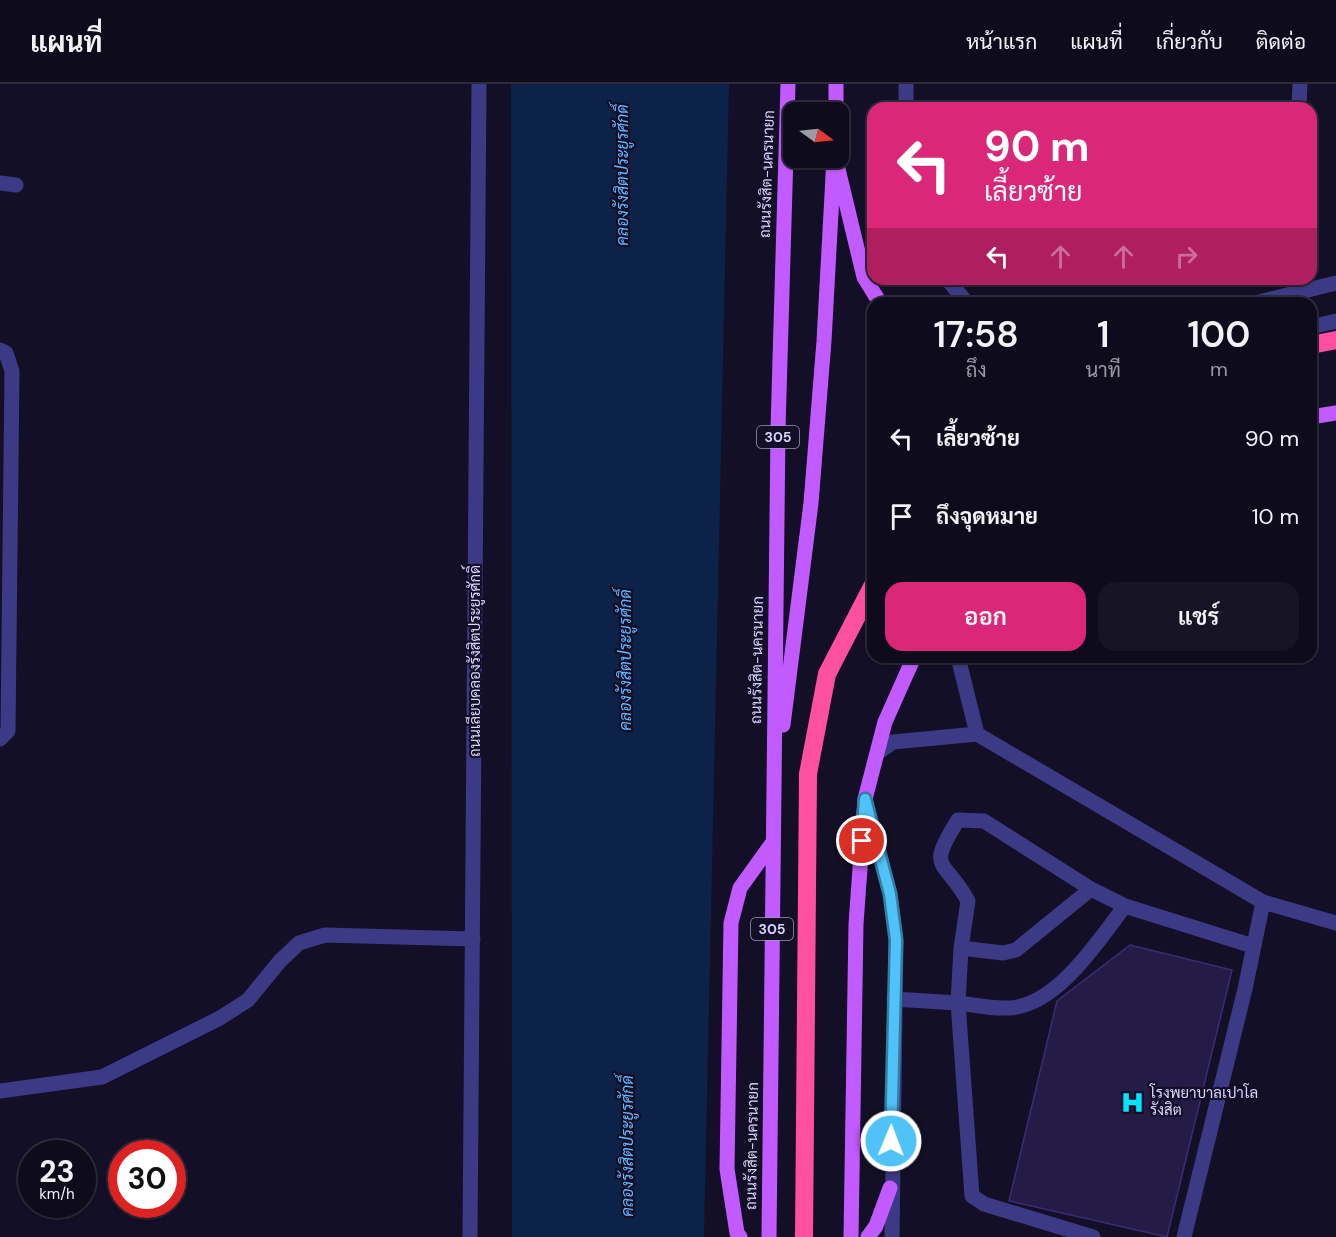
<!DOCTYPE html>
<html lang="th">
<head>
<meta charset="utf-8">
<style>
	body { margin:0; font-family:"DM Sans",Sarabun,sans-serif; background:#171425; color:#f1f3f6; height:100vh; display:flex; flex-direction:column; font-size:22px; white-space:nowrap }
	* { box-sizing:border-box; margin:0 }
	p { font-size:20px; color:#9b9ba3 }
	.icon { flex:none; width:33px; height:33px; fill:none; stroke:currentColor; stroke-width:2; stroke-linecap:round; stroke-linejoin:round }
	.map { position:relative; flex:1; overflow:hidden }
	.sheet { position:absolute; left:867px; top:213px; width:450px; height:366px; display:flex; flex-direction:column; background:#0e0b1c; border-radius:18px; box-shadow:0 2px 4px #0004,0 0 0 2px #2e2b3b }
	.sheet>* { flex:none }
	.top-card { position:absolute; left:867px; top:18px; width:450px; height:183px; border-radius:18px; box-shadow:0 2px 4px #0004,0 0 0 2px #2e2b3b; background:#db2777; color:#fff; overflow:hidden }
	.needle { width:39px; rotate:105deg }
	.fabs { position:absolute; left:783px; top:18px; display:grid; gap:12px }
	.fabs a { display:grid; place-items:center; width:66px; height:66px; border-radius:12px; background:#0e0b1c; box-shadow:0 2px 4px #0004,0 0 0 2px #2e2b3b; font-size:30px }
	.speed { position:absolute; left:18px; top:1056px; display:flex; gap:12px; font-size:30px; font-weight:700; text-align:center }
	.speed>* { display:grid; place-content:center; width:78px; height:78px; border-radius:50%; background:#0e0b1c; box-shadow:0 2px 4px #0004,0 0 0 2px #2e2b3b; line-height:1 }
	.speed small { font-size:15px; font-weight:400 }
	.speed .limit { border:9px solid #d22; background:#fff; color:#111 }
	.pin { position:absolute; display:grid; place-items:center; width:51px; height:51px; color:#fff; margin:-26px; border:3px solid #fff; border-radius:50%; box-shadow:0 2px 6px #0007 }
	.me { position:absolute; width:66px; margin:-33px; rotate:1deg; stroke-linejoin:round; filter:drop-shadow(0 0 4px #0008) }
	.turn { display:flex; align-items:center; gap:21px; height:126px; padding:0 18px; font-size:27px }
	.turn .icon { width:78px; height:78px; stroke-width:2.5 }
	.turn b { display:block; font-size:42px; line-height:51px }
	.lanes { display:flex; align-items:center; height:57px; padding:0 18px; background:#0003; justify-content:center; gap:30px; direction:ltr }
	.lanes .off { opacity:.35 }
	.eta { display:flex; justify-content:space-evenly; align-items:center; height:102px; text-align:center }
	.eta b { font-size:36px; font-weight:600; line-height:42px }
	.action { display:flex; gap:12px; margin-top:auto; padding:12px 18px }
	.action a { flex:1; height:69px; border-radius:18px; background:#db2777; color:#fff; font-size:24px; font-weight:600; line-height:69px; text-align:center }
	.action a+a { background:#171425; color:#f1f3f6 }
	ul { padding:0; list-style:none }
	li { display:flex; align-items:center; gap:18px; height:78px; padding:0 18px }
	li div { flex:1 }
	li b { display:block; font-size:22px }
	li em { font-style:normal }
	header { display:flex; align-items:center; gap:36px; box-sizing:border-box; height:84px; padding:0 30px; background:#0e0b1c; border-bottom:2px solid #2e2b3b }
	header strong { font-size:28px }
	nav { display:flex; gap:33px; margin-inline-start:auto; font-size:21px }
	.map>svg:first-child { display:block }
</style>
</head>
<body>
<header>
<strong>แผนที่</strong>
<nav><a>หน้าแรก</a><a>แผนที่</a><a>เกี่ยวกับ</a><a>ติดต่อ</a></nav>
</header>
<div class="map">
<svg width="1336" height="1153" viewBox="0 0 1336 1153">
	<rect width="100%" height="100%" fill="#130f26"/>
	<!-- water -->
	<path fill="#0c2248" d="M 511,0 L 729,0 L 704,1153 L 512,1153 Z"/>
	<!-- building -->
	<path fill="#241b47" stroke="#3b2d73" stroke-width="1.5" d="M 1130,861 L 1232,886 L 1167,1153 L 1009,1117 L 1057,917 Z"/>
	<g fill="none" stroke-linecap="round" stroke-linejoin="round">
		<!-- minor -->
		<path stroke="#3d3a85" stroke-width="15" d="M 906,0 L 906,24
			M 1299,22 L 1300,0
			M 0,99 L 16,101
			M 947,195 L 967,219
			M 1255,219 L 1336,199
			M 1311,243 L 1336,237
			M 0,266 L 6,269 L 12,287 L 8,647 L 0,655
			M 958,573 L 977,650
			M 877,669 L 893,658 L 977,650 L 1263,818 L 1336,839
			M 866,718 L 890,810 L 896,856 L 892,1153
			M 1125,822 C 1098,857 1057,922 1009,924 C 993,925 975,921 958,919 L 961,864 L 968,817 C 945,774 925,788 958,736 L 984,737 L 1091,805 L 1125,822 L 1253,862
			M 961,864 L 1003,869 L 1016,866 L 1091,805
			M 894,915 L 958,919 L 972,1112 L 984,1120 L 1093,1153
			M 0,1007 L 102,993 L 220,934 L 248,916 L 280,877 L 299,859 L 325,851 L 473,855
			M 470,1153 L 479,0
			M 1184,1153 L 1245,905 L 1263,818"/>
		<!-- major -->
		<path stroke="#c25bff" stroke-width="15" d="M 836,28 L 836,0
			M 838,85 L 864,193 L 880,219
			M 1311,333 L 1336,329
			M 783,641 L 811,419 L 824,257 L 834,74
			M 740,1153 L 737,1149 L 727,1085 L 731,839 L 740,804 L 773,758
			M 769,1153 L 778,345 L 788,0
			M 851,1153 L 856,840 L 865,715 L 885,638 L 914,573
			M 868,1153 L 876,1142 L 890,1104"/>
		<!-- highway -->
		<path stroke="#ff4fa3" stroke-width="18" d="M 1311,261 L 1336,256
			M 804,1153 L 808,690 L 827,590 L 873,501"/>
	</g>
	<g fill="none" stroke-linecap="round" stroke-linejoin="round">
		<defs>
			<path id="route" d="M 862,757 L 865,715 L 890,810 L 896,856 L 891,1057"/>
		</defs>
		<!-- route casing -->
		<use href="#route" stroke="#337fa1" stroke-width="15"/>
		<!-- route -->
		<use href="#route" stroke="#4fc3f7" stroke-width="10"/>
	</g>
	<!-- icons -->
	<defs>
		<symbol id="hospital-bare" viewBox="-9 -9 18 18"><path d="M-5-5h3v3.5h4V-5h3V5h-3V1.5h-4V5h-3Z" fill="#00e5ff" stroke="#130f26" stroke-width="2.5" paint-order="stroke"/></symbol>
	</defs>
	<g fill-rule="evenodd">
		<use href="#hospital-bare" x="1116" y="1002" width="33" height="33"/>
	</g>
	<g text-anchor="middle" stroke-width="4.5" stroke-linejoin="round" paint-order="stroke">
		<!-- shield labels -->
		<g fill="#130f26" stroke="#9e99be" stroke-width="1.5">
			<rect x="757" y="342" width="42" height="22" rx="4.5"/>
			<rect x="751" y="834" width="42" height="22" rx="4.5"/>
		</g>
		<g font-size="14" font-weight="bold" fill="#d9d4ff">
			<text x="778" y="358">305</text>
			<text x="772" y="850">305</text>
		</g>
		<!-- street labels -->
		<g font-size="15" fill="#d9d4ff" stroke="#130f26">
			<text transform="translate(767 90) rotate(-88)" y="5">ถนนรังสิต-นครนายก</text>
			<text transform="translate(757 576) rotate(-89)" y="5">ถนนรังสิต-นครนายก</text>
			<text transform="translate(475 577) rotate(-90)" y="5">ถนนเลียบคลองรังสิตประยูรศักดิ์</text>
			<text transform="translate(752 1062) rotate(-89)" y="5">ถนนรังสิต-นครนายก</text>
		</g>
		<!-- poi labels -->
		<g font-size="15" fill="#d9d4ff" stroke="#130f26" text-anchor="start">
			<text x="1150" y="1014">โรงพยาบาลเปาโล<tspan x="1150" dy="17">รังสิต</tspan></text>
		</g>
		<!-- water labels -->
		<g font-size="16" font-style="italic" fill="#62b6ff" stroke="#130f26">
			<text transform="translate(622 91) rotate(-90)" y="6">คลองรังสิตประยูรศักดิ์</text>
			<text transform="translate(625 576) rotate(-90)" y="6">คลองรังสิตประยูรศักดิ์</text>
			<text transform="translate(627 1062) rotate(-90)" y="6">คลองรังสิตประยูรศักดิ์</text>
		</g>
	</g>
</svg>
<div class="fabs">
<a><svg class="needle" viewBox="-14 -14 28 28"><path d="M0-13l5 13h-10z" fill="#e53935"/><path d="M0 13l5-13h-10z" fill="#9b9ba3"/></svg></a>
</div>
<div class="speed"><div>23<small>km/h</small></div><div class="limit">30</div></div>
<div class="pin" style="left:862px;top:757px;background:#d93025"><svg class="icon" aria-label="arrive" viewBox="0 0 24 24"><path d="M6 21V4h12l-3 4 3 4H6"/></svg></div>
<svg class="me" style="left:891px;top:1057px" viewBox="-20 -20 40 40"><circle r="17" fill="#4fc3f7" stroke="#fff" stroke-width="3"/><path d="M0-11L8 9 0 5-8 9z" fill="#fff"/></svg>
<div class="top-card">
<div class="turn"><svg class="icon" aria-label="left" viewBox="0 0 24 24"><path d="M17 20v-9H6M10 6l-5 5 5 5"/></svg><div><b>90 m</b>เลี้ยวซ้าย</div></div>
<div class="lanes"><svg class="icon" aria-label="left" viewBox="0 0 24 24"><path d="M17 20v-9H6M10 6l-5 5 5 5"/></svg><svg class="icon off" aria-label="ahead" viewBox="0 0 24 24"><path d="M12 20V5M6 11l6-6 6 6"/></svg><svg class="icon off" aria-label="ahead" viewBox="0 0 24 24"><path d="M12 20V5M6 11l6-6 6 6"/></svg><svg class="icon off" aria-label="right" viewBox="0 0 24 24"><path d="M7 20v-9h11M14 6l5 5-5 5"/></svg></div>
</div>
<section class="sheet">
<div class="eta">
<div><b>17:58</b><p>ถึง</p></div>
<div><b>1</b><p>นาที</p></div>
<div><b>100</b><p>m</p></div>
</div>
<ul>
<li><svg class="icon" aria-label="left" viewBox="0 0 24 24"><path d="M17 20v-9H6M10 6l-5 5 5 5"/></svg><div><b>เลี้ยวซ้าย</b></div><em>90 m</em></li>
<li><svg class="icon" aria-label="arrive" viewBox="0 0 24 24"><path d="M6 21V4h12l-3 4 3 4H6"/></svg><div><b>ถึงจุดหมาย</b></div><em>10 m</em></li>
</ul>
<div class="action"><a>ออก</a><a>แชร์</a></div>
</section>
</div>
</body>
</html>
